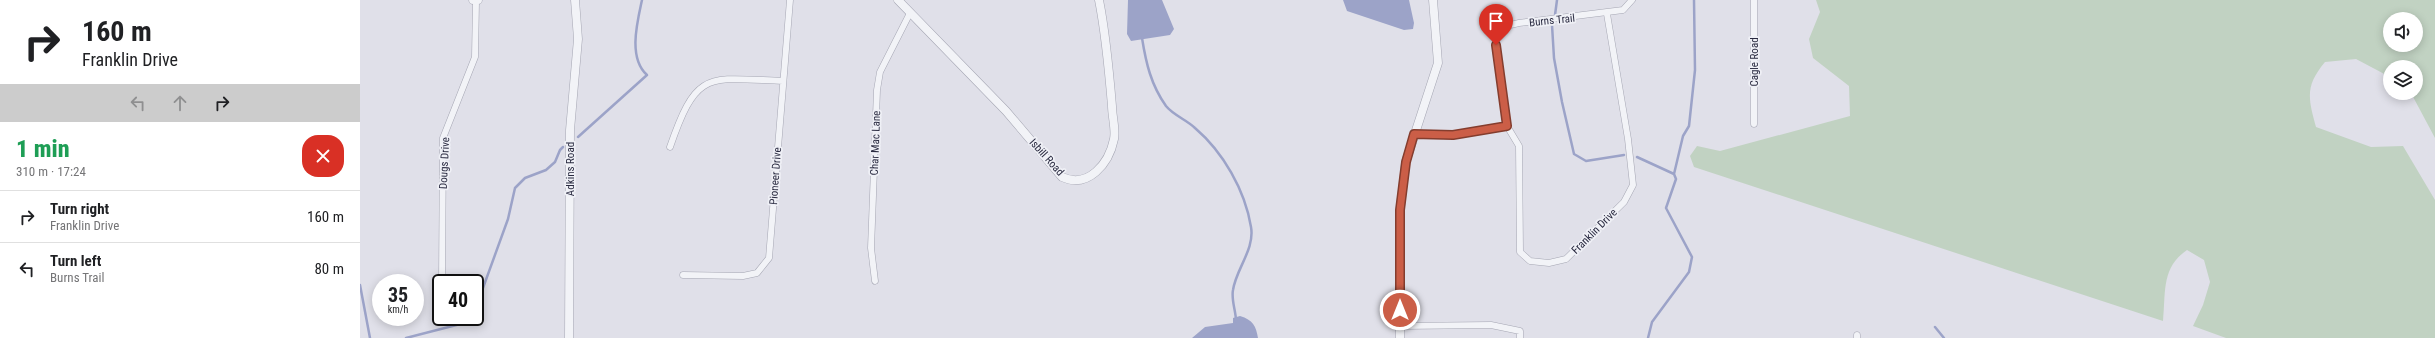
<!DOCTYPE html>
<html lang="en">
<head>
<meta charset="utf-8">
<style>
	body { margin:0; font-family:"Roboto Condensed",sans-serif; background:#f6f6f6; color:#202124; height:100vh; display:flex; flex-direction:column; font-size:15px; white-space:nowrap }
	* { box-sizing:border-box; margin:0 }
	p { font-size:13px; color:#757577 }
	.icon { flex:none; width:22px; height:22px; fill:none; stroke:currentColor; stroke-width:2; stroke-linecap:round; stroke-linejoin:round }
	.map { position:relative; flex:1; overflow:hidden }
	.panel { display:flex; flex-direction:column; background:#fff; width:360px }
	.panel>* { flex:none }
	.banner { background:#fff; color:#202124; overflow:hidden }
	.buttons { position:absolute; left:2023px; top:12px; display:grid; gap:8px }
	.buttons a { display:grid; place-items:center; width:40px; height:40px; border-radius:50%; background:#fff; box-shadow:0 2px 10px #0003; font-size:20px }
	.speed { position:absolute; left:12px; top:274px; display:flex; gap:8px; font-size:20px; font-weight:700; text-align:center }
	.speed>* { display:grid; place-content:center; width:52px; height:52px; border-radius:50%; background:#fff; box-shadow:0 2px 10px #0003; line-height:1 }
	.speed small { font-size:10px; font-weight:400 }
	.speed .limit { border:2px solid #111; border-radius:6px; background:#fff; color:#111 }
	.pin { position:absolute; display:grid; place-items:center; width:34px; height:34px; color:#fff; margin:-41px -17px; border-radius:50% 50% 50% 0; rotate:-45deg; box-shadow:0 0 4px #0007 }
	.pin .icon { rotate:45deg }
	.me { position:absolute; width:44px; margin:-22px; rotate:0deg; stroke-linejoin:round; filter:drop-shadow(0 0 3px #0008) }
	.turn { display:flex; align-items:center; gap:14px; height:84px; padding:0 16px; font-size:18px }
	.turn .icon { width:52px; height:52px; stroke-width:2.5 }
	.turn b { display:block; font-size:28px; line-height:34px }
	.lanes { display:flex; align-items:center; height:38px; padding:0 16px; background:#0003; justify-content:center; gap:20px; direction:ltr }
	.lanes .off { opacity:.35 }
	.round { display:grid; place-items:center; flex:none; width:42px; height:42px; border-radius:16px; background:#f6f6f6 }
	.overview { display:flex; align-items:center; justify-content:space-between; height:68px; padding:0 16px }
	h1 { font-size:24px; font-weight:800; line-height:30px; color:#1e9e55 }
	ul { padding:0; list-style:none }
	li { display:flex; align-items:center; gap:12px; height:52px; padding:0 16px; border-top:1px solid #e0e0e0 }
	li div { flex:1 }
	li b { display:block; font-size:15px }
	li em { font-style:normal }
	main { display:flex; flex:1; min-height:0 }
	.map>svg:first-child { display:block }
</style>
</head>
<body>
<main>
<section class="panel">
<div class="banner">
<div class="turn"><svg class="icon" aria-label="right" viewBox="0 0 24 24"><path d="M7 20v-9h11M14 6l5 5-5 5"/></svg><div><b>160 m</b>Franklin Drive</div></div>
<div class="lanes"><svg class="icon off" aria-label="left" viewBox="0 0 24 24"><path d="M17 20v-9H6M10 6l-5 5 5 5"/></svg><svg class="icon off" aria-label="ahead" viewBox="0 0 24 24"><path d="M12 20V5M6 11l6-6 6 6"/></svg><svg class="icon" aria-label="right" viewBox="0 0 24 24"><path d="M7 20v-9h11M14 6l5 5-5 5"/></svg></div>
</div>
<div class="overview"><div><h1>1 min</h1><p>310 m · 17:24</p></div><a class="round" style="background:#d93025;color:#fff"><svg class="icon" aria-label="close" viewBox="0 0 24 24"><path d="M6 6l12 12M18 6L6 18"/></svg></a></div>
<ul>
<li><svg class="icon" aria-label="right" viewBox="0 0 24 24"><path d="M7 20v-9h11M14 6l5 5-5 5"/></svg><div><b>Turn right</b><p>Franklin Drive</p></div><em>160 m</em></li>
<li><svg class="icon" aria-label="left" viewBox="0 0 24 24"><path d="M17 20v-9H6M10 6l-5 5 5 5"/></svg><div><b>Turn left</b><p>Burns Trail</p></div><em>80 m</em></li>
</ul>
</section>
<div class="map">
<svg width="2075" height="338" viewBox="0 0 2075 338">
	<rect width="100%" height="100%" fill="#e0e0e9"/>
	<!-- green -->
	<path fill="#c1d2c2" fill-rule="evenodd" d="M 1456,0 L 2075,0 L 2075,138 L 2051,93 L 2056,93 L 2056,67 L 2030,67 L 2030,77 L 1996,59 L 1965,62 C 1945,86 1948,98 1956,127 L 2011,147 L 2043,146 L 2075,200 L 2075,338 L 1866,338 L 1833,326 L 1843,305 L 1850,282 L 1844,260 L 1827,250 C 1801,268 1806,292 1803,321 L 1334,167 L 1330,156 L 1337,146 L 1360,151 L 1490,116 L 1489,86 L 1453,58 L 1449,39 L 1460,12 ZM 2030,19 L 2056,19 L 2056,45 L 2030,45 Z"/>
	<!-- water -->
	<path fill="#9ca3c8" d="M 768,0 L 802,0 L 814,29 L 810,35 L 771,41 L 767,34 Z
		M 983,0 L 1049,0 L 1054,23 L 1053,29 L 1044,30 L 987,11 Z
		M 880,316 C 893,320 896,326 898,338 L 832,338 L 845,327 L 873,323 L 873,318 Z"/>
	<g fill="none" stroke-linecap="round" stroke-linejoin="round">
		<!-- stream -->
		<path stroke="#9ca3c8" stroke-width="2.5" d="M 1195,15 L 1197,0
			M 1192,25 L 1194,58 L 1202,102 L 1214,154 L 1226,161 L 1264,155
			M 782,38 C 786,63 791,85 806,106 C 813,115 827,120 835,128 C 863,152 885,190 891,227 C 895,249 876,269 873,290 C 871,300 876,311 876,321
			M 218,137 L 287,75 C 268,58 277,23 282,0
			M 1277,157 L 1314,174
			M 0,285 L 10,338
			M 115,310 L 148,219 L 155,188 L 165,178 L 186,170 L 195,162 L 200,150 L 203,147
			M 1575,327 L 1584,338
			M 46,338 L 112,321 L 113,317
			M 1288,338 L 1292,322 L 1329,272 L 1332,257 L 1306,208 L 1316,179 L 1314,174 L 1323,136 L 1329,126 L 1335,70 L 1334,0"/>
		<defs>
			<path id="minor" d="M 1394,0 L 1394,124
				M 1247,14 L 1268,139 L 1273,185 L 1264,202 L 1206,259 L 1189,263 L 1170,261 L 1160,252 L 1159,146 L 1147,126 L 1135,45 L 1137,34 L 1146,26 L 1159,23 L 1263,10 L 1272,0
				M 1054,134 L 1093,135 L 1147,126
				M 310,147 C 337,69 347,78 423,81
				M 323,275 L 383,276 L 397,273 L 409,258 L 430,0
				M 515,281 L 511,248 L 517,90 L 520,72 L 550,13
				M 82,283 L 83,138 L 115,57 L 116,1
				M 1040,326 L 1131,325 L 1160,331 L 1160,338
				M 1497,335 L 1497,338"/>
			<path id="tertiary" d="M 113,0 L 118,0
				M 538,0 L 646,111 L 702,177 C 728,189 749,164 754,139 C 756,130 752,116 752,106 C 749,70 746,35 739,0
				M 209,338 L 210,130 L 218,39 L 215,0
				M 1040,338 L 1040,210 L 1046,161 L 1078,63 L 1073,0"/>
		</defs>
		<!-- minor casing -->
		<use href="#minor" stroke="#a5a6b3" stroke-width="7"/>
		<!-- tertiary casing -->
		<use href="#tertiary" stroke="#a5a6b3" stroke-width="9"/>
		<!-- minor -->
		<use href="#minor" stroke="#f2f3f7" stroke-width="6"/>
		<!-- tertiary -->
		<use href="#tertiary" stroke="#f2f3f7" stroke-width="8"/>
	</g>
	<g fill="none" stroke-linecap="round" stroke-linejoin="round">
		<defs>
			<path id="route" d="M 1040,310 L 1040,210 L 1046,162 L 1054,134 L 1093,135 L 1147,126 L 1136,45"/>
		</defs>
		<!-- route casing -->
		<use href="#route" stroke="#843d2e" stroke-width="10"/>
		<!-- route -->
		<use href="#route" stroke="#cb5e47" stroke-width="7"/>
	</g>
	<g text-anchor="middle" stroke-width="3.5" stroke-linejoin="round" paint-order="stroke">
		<!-- street labels -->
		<g font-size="11" fill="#292a40" stroke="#eff0f6">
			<text transform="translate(1192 20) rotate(-6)" y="4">Burns Trail</text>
			<text transform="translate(1394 62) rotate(-90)" y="4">Cagle Road</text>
			<text transform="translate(515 143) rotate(-88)" y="4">Char Mac Lane</text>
			<text transform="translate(687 157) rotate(48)" y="4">Isbill Road</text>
			<text transform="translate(84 163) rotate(-87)" y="4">Dougs Drive</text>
			<text transform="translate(210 169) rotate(-90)" y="4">Adkins Road</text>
			<text transform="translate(415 176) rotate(-86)" y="4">Pioneer Drive</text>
			<text transform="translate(1234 231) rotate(-45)" y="4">Franklin Drive</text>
		</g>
	</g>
</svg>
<div class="buttons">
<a><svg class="icon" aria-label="sound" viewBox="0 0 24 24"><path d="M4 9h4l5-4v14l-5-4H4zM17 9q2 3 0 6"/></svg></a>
<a><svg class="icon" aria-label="layers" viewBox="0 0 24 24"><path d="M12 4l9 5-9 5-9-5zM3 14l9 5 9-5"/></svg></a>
</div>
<div class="speed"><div>35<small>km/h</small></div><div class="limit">40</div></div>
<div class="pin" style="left:1136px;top:45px;background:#d93025"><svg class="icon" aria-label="arrive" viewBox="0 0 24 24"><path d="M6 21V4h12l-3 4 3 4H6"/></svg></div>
<svg class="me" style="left:1040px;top:310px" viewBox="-20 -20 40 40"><circle r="17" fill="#cb5e47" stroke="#fff" stroke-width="3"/><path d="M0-11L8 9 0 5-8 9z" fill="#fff"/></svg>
</div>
</main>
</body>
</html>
